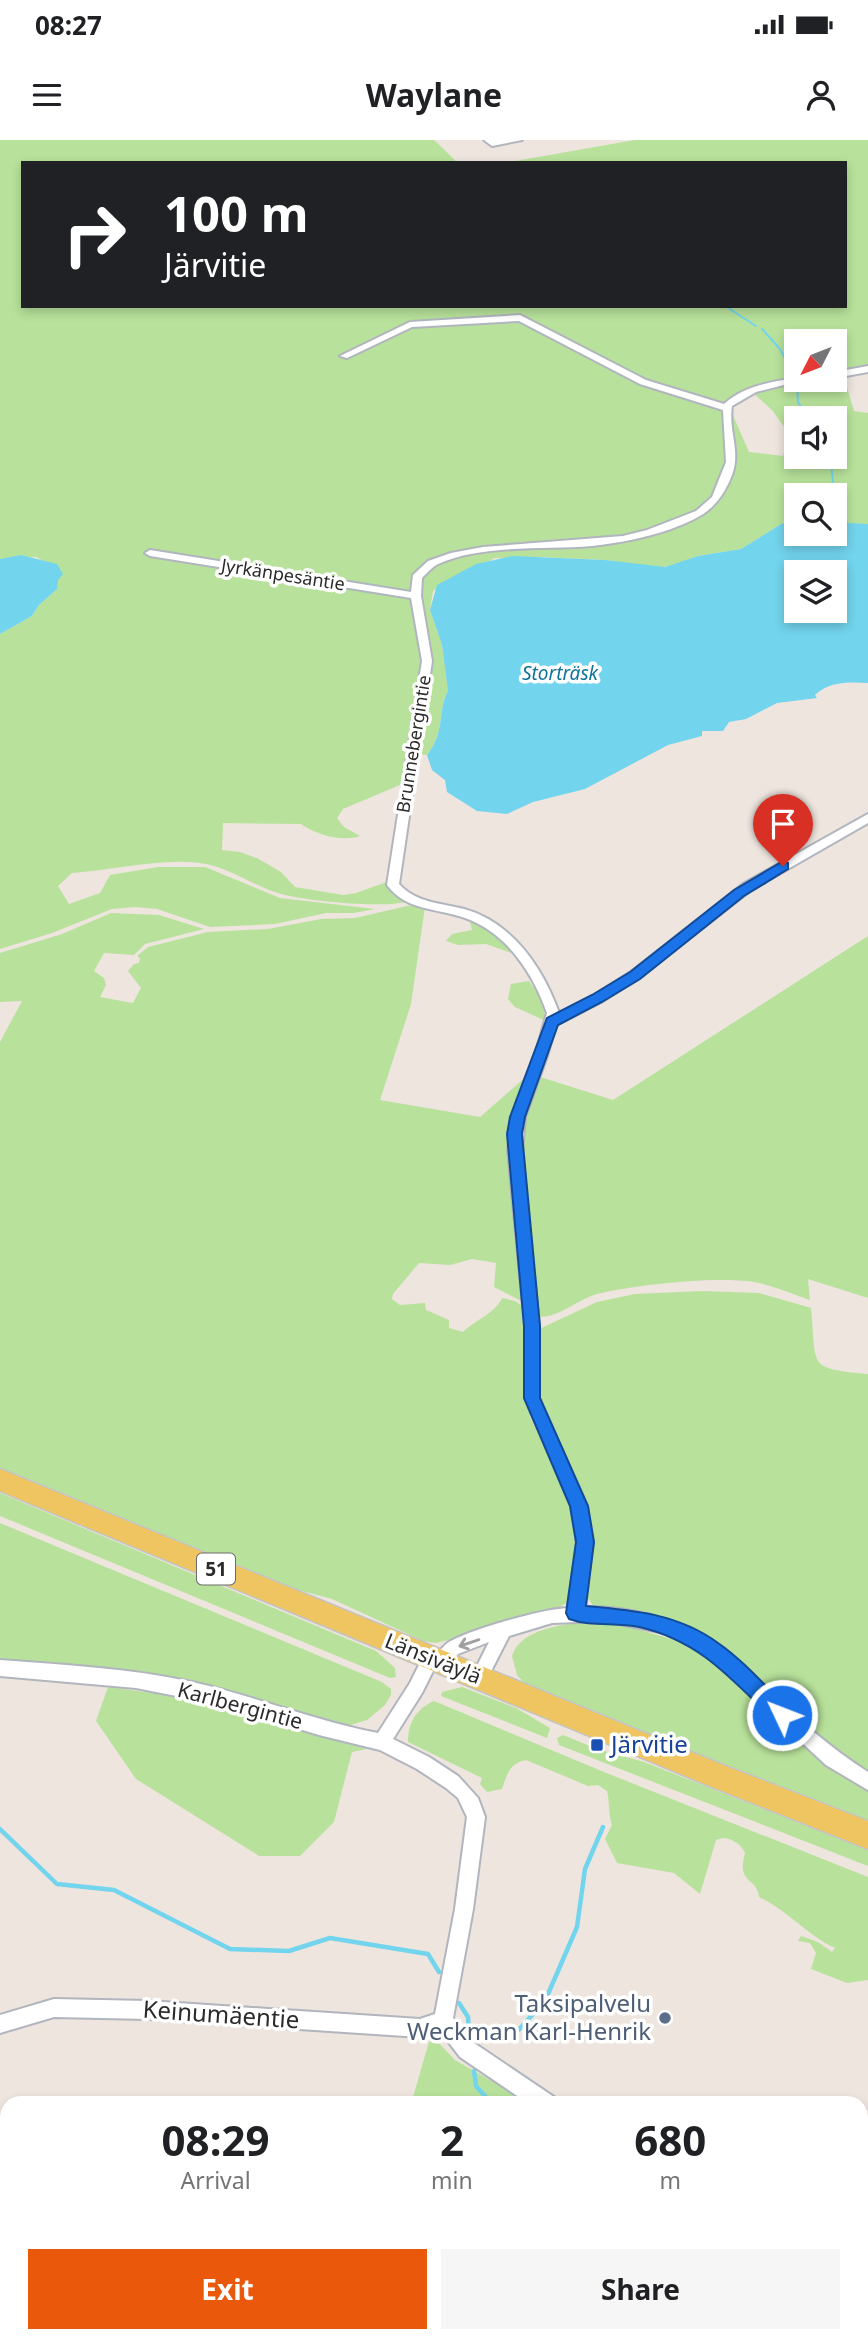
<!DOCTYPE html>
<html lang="en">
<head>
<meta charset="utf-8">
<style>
	body { margin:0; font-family:"Noto Sans",sans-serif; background:#f6f6f6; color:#202124; height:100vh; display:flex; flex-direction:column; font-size:26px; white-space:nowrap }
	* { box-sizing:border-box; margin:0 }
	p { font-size:23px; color:#757577 }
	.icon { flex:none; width:38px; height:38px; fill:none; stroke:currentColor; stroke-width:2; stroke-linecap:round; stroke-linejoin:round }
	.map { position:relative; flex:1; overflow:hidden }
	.details { position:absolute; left:0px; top:1956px; width:868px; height:247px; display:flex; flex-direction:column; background:#fff; border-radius:21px 21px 0 0; box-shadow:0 4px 10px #0003 }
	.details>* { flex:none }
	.banner { position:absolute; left:21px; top:21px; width:826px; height:147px; border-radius:0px; box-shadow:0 4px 10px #0003; background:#202124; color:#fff; overflow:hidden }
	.needle { width:46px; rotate:228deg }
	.tools { position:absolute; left:784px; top:189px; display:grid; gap:14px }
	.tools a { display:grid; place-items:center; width:63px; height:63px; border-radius:0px; background:#fff; box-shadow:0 4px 10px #0003; font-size:35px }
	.pin { position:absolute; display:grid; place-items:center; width:60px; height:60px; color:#fff; margin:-72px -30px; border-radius:50% 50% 50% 0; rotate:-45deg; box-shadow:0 0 7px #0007 }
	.pin .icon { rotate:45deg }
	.me { position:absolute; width:77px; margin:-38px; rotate:313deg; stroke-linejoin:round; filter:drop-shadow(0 0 5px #0008) }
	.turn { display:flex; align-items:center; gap:24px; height:147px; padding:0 28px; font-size:32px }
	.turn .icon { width:91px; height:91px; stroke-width:2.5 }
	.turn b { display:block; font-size:49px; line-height:60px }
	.eta { display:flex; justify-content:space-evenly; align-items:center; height:119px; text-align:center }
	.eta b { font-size:42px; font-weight:700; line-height:49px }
	.cta { display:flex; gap:14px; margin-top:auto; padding:14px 28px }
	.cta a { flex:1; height:80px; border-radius:0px; background:#ea580c; color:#fff; font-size:28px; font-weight:700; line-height:80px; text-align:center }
	.cta a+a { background:#f6f6f6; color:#202124 }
	.status { display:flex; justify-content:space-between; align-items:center; height:49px; padding:0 35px; background:#fff; direction:ltr }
	.status svg { height:19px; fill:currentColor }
	header { display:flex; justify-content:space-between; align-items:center; height:91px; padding:0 28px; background:#fff; font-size:32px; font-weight:700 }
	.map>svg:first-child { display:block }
</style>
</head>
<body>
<div class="status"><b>08:27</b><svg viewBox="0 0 49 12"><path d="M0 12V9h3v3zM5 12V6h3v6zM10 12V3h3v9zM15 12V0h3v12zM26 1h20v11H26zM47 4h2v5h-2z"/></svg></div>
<header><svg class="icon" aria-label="menu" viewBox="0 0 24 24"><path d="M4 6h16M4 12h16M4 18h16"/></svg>Waylane<svg class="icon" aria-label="person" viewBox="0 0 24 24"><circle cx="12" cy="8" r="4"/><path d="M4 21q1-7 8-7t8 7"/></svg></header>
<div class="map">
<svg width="868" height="2202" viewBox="0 0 868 2202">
	<rect width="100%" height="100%" fill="#ede5de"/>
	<!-- green -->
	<path fill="#b8e29b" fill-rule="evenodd" d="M 0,0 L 434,0 L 458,23 L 23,23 L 23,166 L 845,166 L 845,23 L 503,23 L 635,0 L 868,0 L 868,229 L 843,234 L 854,271 L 868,273 L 868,384 L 839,384 L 835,388 L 835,355 L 796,355 L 796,385 L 781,384 L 741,409 L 698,416 L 675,425 L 658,428 L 605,420 L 540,417 L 495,418 L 433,451 L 430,470 L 442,505 L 448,551 C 437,570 446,591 427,615 L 418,614 L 414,639 L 343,669 L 337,678 L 344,687 L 360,696 C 343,702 316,695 301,684 L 223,683 L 222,710 L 240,712 L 257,718 L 281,732 L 295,747 L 343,755 L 356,753 L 387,742 L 410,761 C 385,769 307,761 281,754 C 253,746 230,727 200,723 C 160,718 114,730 72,733 L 58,746 L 69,764 L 100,753 L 110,735 L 158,727 L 205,727 L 280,758 L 375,769 L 354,773 L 326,773 L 275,784 L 210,787 L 157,769 L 135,767 L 112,769 L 52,793 L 0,809 L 0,494 L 32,476 L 39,465 L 57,449 L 49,424 L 36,417 L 0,419 ZM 796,201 L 835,201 L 835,240 L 796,240 ZM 753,253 L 772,270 L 790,295 L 783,316 L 749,312 L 728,264 ZM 796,278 L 835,278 L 835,317 L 796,317 Z
		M 416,764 L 425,767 L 411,864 L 380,960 L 480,977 L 529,934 L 511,982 L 509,1000 L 527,1164 L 494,1147 L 496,1123 L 472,1119 L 450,1125 L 419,1123 L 393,1154 L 392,1159 L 400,1165 L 425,1163 L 426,1170 L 449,1180 L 449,1188 L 463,1192 C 476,1179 495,1174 502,1158 L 515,1161 L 526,1169 L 530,1277 L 572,1364 L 580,1406 L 571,1461 L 559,1467 L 537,1471 L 452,1499 L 436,1503 L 423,1501 L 332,1459 L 272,1443 L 0,1331 L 0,902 L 22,861 L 0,862 L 0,813 L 62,794 L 111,773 L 159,775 L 204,789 L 145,804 L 134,815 L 104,813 L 94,831 L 104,838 L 106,845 L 100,857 L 133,863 L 141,848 L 128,831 L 134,824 L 139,823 L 140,818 L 137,816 L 148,807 L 208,792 L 268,789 L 321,779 L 355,778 Z
		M 470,782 L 487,788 L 514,814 L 486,804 L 458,805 L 446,801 L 452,794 L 472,790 Z
		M 868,796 L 868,1158 L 808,1139 L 810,1160 C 793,1154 776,1147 759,1143 C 724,1135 629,1145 594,1155 C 576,1161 559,1177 540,1177 L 534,1172 L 517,990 L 537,936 L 613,960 Z
		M 529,841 L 542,860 L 546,881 L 515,867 L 508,859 L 511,844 Z
		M 702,1151 L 759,1153 L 811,1168 C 817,1228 806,1228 868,1234 L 868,1635 L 845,1619 L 709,1498 L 677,1481 L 596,1469 L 585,1455 L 589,1399 L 537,1256 L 537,1190 L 597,1162 L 635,1154 Z
		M 0,1353 L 376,1511 L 395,1528 L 396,1537 L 390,1538 L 0,1376 Z
		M 0,1383 L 382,1542 L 391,1549 L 391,1555 L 385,1565 L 367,1580 L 347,1586 L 270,1566 L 187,1539 L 0,1519 Z
		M 588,1482 L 629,1487 L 689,1504 L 718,1522 L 868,1648 L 868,1684 L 527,1546 L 517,1535 L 512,1516 C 520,1489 564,1484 588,1482 Z
		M 108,1547 L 175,1556 L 367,1609 L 352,1612 L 334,1682 L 300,1716 L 259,1716 L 136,1639 L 96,1581 Z
		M 462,1547 L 516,1568 L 550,1588 L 547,1598 L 441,1556 L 442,1552 Z
		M 434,1561 L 604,1632 L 868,1737 L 868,1840 L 847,1843 L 811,1829 L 816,1813 L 810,1803 L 798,1801 L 801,1796 L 818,1802 L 832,1812 L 835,1808 C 807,1795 786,1769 759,1757 C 757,1736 736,1745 745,1713 C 740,1702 727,1695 716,1700 L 700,1754 L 674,1733 L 617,1723 L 605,1699 L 612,1685 C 608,1673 610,1663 607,1651 L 598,1645 L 588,1646 L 526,1620 C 510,1623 507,1634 502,1649 L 487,1652 L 480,1644 L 482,1638 L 408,1602 C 408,1583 416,1569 434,1561 Z
		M 563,1595 L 597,1609 L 644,1622 L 868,1710 L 868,1726 L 559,1605 L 557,1598 Z
		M 431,1895 L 455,1920 L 532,1964 L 411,1964 Z
		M 868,2105 L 868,2202 L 0,2202 L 0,2125 L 7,2130 L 7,2196 L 861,2196 L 861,2106 Z"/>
	<!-- water -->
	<path fill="#72d4ed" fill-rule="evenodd" d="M 788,383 L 796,385 L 796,394 L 835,394 L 835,388 L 847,383 L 868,384 L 868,543 C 850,542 829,541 815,555 L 817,558 L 777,563 L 746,579 L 729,582 L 723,591 L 702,591 L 702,596 L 668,605 L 585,649 L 533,662 L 507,674 L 477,671 L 447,652 L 445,640 L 432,630 L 427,615 C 446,591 437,571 448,551 L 442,505 L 430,470 L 437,445 L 476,424 L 512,416 L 605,420 L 665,427 L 698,416 L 741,409 L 781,384 ZM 796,432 L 835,432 L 835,471 L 796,471 Z
		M 21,415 L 57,424 L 63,434 L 58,440 L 57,449 L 39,465 L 32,476 L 0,494 L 0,419 Z"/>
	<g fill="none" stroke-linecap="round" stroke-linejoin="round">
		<!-- stream-far2 -->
		<path stroke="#72d4ed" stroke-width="2" d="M 725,166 L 756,186
			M 762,189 L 780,209 L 796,239
			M 797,243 L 798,262 L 808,278
			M 828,355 L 833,341 L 830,317"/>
		<!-- stream-far1 -->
		<path stroke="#72d4ed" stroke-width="2.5" d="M 835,371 L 847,383"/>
		<!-- stream -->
		<path stroke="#72d4ed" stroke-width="4.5" d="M 0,1689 L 57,1744 L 114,1750 L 230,1809 L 289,1811 L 330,1798 L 428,1814 L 439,1832
			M 459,1863 L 468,1877 L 469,1893
			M 469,1894 L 513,1896 L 545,1861 L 577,1787 L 585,1729 L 603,1687
			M 474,1931 L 476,1946 L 492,1964
			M 746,2202 L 748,2196"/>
		<defs>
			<path id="minor" d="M 484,0 L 522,0 L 492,6 Z
				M 520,175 L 646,240 L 724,264 C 744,246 770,242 796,238 L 796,240 L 804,240 L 756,252 L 732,266 C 728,290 741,311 732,335 C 719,368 703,377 671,389 C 645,398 619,403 592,406 C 545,410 482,404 438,424 C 432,427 427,433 422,438 L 421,456 L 432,521 L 399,744 C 416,763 441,763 464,769 C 512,782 543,828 559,873 L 593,856 L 631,832 L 743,744 L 868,674 L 868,683 L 751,750 L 639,838 L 601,862 L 556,885 L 547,916 L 525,977 L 522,1011 L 539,1186 L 539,1258 L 587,1366 L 593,1403 L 584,1467 C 630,1466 677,1479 717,1504 C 734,1514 749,1533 764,1547 C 797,1578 830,1608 868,1632 L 868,1650 L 826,1625 L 707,1515 L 665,1493 L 604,1481 L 552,1483 L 509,1496 L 485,1543 L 479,1546 L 473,1543 L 471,1538 L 489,1502 L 458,1514 L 447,1527 L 441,1530 L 435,1527 L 422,1553 L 393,1599 L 429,1617 L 458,1636 L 478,1658 L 485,1677 L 473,1769 L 453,1878 L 474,1903 L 554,1957 L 556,1964 L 529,1964 L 460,1917 L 440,1891 L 420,1897 L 148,1879 L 54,1877 L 0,1893 L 0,1875 L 54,1859 L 148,1861 L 420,1879 L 435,1874 L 455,1769 L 467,1677 L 458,1658 L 446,1648 L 417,1629 L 380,1610 L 319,1595 L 217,1564 L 136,1548 L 0,1536 L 0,1520 C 64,1525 129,1528 192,1542 C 255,1556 315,1581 378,1593 L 410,1543 L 425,1513 L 431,1510 L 437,1514 C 441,1510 444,1505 449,1502 C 472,1489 542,1469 568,1468 L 577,1403 L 571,1366 L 525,1258 L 525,1186 L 508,1011 L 511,977 L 535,916 L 547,873 C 533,833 506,792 465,778 C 437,768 406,771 387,745 L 422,521 L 411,458 L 150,416 L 145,413 L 150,410 L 411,452 L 413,435 L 428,421 L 451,413 L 483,407 L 623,396 L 647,390 L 696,371 L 712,357 L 726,322 L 723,270 L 640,244 L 519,181 L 412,187 L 347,218 L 340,216 L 410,182 Z
				M 868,226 L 868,232 L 835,238 L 835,232 Z
				M 868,2084 L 868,2104 L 861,2105 L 861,2085 Z"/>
			<path id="primary" d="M 0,1329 L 723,1625 L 868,1681 L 868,1709 L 707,1645 L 0,1351 Z"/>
		</defs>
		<!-- minor casing -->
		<use href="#minor" stroke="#b1b5be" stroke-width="4"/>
		<!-- primary casing -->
		<use href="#primary" stroke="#c4c4c4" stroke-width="3"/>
		<!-- minor -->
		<use href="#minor" fill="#fff" fill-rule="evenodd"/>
		<!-- primary -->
		<use href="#primary" fill="#efc561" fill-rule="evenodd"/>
	</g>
	<!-- one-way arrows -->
	<defs><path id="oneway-shaft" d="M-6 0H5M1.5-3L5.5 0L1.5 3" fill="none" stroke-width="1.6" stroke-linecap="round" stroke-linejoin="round" transform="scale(1.75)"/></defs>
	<use stroke="#a0a0a0" href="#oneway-shaft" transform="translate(469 1503) rotate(161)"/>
	<!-- route -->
	<path fill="#1a73e8" stroke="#114b97" stroke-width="2" d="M 783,721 L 788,723 L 788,729 L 744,756 L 640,839 L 602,862 L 558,885 L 525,977 L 522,994 L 540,1186 L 540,1258 L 588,1366 L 594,1402 L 586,1466 C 633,1470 679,1474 718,1503 C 744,1521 766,1547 789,1569 L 792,1575 L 789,1582 L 782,1584 L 776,1582 C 732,1540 701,1501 639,1487 C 616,1482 591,1487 569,1479 L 566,1473 L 576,1402 L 570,1366 L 524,1258 L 524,1186 L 507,994 L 510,977 L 547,878 L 592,855 L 630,832 L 734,750 Z"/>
	<!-- markers -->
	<rect fill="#1a4fb4" stroke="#fff" stroke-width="2.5" x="590" y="1598" width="14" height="14" rx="3.5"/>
	<circle fill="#5c6f8a" stroke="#fff" stroke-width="2.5" cx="665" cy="1878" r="7"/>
	<g text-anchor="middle" stroke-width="7" stroke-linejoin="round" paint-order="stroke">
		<!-- far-street labels -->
		<g font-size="18" fill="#2b2b2b" stroke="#fff">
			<text transform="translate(283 435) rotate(9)" y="6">Jyrkänpesäntie</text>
			<text transform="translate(414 604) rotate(-81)" y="6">Brunnebergintie</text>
		</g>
		<!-- far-water labels -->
		<g font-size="19" font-style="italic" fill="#0f739b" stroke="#fff">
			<text x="560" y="540">Storträsk</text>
		</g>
		<!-- shield labels -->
		<rect fill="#fff" stroke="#6b6b6b" stroke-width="2" x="197" y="1413.5" width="38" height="31" rx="5"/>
		<g font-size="19" font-weight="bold" fill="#2b2b2b">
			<text x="216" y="1436">51</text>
		</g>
		<!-- street labels -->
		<g font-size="21" fill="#2b2b2b" stroke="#fff">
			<text transform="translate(433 1519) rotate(22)" y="7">Länsiväylä</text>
			<text transform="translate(240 1566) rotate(15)" y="7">Karlbergintie</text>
		</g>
		<!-- near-transit labels -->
		<g font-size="24" fill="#164399" stroke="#fff" text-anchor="start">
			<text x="611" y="1613">Järvitie</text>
		</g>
		<!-- near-service labels -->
		<g font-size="24" fill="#4e5e75" stroke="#fff" text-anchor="end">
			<text x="651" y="1872">Taksipalvelu<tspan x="651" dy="28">Weckman Karl-Henrik</tspan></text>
		</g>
		<!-- near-street labels -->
		<g font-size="24" fill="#2b2b2b" stroke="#fff">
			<text transform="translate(221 1875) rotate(4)" y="8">Keinumäentie</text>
		</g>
	</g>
</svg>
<div class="tools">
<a><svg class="needle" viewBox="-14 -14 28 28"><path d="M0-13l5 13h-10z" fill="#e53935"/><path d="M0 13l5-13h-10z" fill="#757577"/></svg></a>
<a><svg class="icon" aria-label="sound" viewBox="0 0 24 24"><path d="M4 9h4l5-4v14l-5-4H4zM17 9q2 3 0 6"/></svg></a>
<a><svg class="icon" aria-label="search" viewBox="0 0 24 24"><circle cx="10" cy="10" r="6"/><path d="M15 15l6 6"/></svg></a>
<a><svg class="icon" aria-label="layers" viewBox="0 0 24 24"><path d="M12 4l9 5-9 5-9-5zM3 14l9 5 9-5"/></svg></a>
</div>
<div class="pin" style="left:783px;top:726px;background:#d93025"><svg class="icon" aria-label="arrive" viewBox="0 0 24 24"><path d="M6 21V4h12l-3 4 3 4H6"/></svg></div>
<svg class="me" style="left:782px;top:1575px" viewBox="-20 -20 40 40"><circle r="17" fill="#1a73e8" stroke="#fff" stroke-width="3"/><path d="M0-11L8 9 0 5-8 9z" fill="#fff"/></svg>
<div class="banner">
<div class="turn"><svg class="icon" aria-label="right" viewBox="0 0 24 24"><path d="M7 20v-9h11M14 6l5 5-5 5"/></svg><div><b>100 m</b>Järvitie</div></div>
</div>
<section class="details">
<div class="eta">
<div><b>08:29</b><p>Arrival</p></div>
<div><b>2</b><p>min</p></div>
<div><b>680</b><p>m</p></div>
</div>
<div class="cta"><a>Exit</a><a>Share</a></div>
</section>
</div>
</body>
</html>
